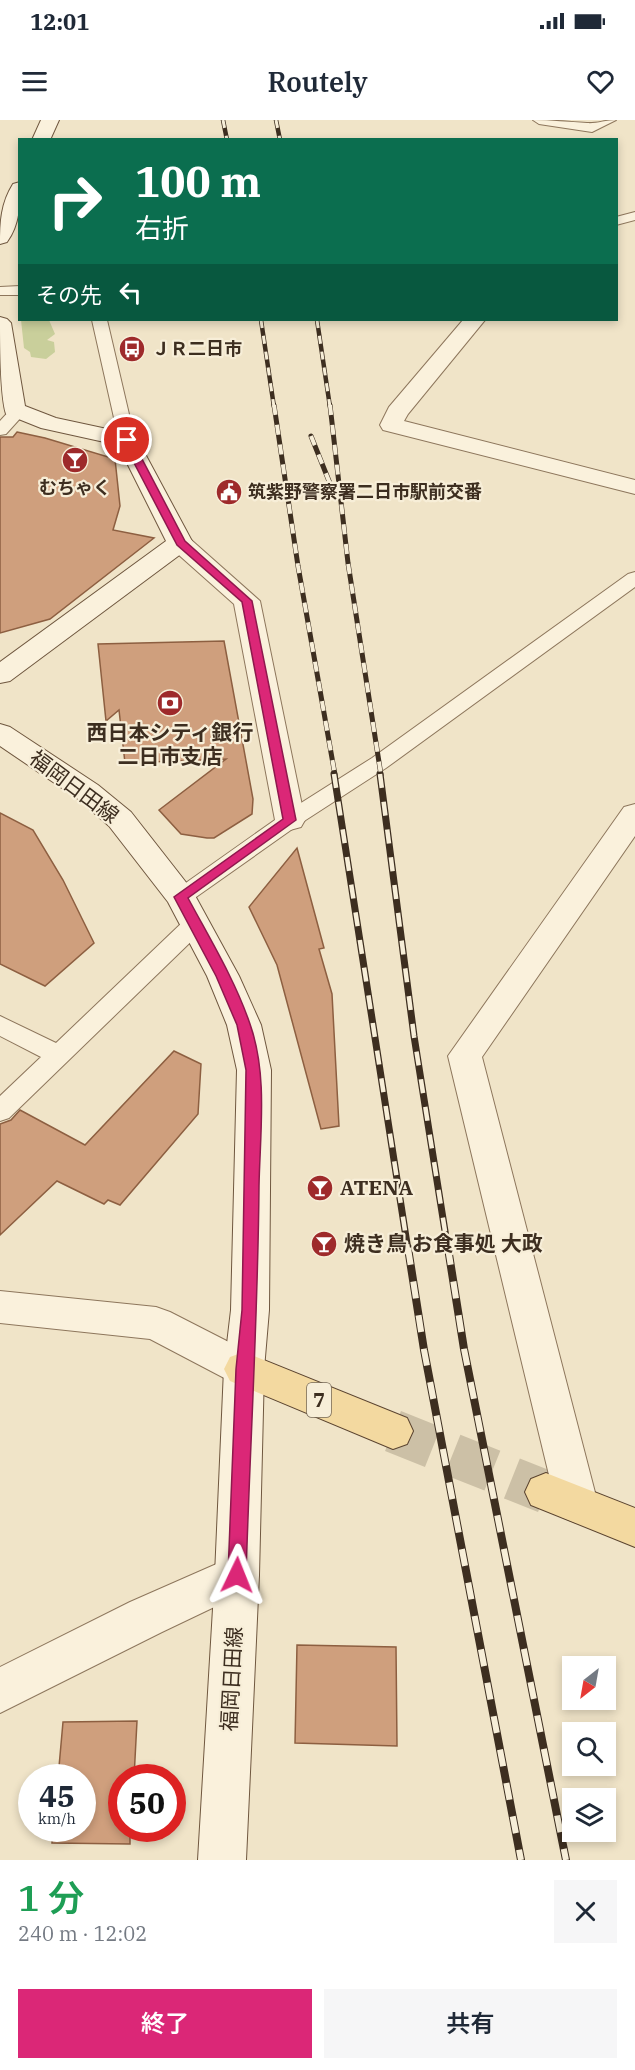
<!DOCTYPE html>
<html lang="ja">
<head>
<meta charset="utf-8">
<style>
	body { margin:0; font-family:"IBM Plex Serif","Noto Sans JP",serif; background:#f6f6f7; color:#1f2937; height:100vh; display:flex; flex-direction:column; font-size:22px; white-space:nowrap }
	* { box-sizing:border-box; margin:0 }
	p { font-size:20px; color:#747a83 }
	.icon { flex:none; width:33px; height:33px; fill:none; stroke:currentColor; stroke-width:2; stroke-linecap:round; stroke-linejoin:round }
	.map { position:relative; height:1740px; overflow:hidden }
	.drawer { display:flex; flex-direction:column; background:#fff; flex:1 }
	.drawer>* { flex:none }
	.guide { position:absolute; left:18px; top:18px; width:600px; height:183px; border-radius:0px; box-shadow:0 3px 9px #0003; background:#0b6e4f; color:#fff; overflow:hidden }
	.needle { width:39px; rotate:211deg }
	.tools { position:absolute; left:562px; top:1536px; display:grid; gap:12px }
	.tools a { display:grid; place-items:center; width:54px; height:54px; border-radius:0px; background:#fff; box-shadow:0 3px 9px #0003; font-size:30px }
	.speed { position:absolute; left:18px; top:1644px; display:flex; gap:12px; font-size:30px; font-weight:700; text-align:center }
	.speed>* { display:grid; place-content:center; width:78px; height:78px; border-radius:50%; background:#fff; box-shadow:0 3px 9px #0003; line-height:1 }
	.speed small { font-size:15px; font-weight:400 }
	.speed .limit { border:9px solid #d22; background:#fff; color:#111 }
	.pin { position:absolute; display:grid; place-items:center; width:51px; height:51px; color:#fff; margin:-26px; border:3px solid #fff; border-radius:50%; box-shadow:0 2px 6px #0007 }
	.me { position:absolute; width:66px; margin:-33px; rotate:2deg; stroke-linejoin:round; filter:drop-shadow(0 0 4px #0008) }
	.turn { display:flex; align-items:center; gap:21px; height:126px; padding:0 18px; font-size:27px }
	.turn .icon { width:78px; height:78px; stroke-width:2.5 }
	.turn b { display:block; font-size:42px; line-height:51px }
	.then { display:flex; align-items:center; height:57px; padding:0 18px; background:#0003; gap:12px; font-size:22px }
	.round { display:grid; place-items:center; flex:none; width:63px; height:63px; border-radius:0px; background:#f6f6f7 }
	.headline { display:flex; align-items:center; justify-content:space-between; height:102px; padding:0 18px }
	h1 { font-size:36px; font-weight:600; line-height:45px; color:#1e9e55 }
	.button { display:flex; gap:12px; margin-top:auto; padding:12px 18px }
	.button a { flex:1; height:69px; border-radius:0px; background:#db2777; color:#fff; font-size:24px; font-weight:600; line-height:69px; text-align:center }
	.button a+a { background:#f6f6f7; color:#1f2937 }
	.status { display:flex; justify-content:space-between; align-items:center; height:42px; padding:0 30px; background:#fff; direction:ltr }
	.status svg { height:16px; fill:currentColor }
	header { display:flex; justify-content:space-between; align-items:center; height:78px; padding:0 18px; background:#fff; font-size:27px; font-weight:600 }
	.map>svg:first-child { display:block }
</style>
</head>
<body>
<div class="status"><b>12:01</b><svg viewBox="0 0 49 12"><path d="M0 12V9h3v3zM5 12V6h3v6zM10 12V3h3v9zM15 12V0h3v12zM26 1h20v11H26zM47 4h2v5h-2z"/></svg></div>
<header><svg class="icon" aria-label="menu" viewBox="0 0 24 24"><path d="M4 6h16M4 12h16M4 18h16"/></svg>Routely<svg class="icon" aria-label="heart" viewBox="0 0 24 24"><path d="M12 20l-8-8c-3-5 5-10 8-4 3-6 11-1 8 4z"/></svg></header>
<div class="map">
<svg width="635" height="1740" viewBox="0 0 635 1740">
	<rect width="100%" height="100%" fill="#f0e4c8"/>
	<!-- green -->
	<path fill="#c9cf9b" d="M 21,200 L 49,200 L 55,214 L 47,220 L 54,222 L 55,232 L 46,239 L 31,237 L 30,232 L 24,228 Z"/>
	<!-- building -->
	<path fill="#cf9f7d" stroke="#8d5f41" stroke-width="1.5" d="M 17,312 L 45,318 L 115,339 L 120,386 L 113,410 L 154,418 L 50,499 L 0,513 L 0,317 L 13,317 Z
		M 224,521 L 253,679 L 252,694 L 214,718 L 207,718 L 181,714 L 159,690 L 226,639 L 125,643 L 119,590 L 106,601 L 98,524 Z
		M 0,693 L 33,710 L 63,760 L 94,823 L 45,866 L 0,844 Z
		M 297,728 L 324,828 L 319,829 L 332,874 L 339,1006 L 321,1009 L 277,845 L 249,787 Z
		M 174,931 L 201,944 L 198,994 L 120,1085 L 108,1080 L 104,1084 L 57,1061 L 0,1115 L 0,1004 L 11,1000 L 20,990 L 85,1025 Z
		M 297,1525 L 396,1527 L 397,1626 L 295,1623 Z
		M 137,1601 L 134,1658 L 122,1658 L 122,1708 L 130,1708 L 130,1724 L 52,1723 L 53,1708 L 82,1708 L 82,1658 L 58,1658 L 63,1602 Z"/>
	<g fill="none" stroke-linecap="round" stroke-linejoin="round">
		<!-- primary-tunnel -->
		<path stroke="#ccc0a6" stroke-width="43" stroke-dasharray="43 21" stroke-linecap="butt" d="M 393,1311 L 546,1372"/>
		<defs>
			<path id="lane" d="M 533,0 C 551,0 569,2 587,3 C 595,4 606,0 616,0 L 592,12 L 539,4 Z
				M 635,92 L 635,100 L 616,105 L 616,97 Z
				M 20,166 L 20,175 L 0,175 L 0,167 Z
				M 92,200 L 107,200 L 135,320 L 133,324 L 121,324 L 119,320 Z
				M 17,288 L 25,293 L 6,314 L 0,315 L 0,301 L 11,289 Z
				M 635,452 L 635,467 L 386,648 L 298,705 L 189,782 L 181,785 L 173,782 L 170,777 L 173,772 L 282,695 L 372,638 L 628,454 Z
				M 195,796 L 203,798 L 207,804 L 203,810 L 9,998 L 0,1001 L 0,976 L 41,937 L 0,916 L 0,896 L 56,923 L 187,798 Z"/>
			<path id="street" d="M 463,200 L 485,200 L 408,294 L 404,301 L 635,360 L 635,374 L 383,310 L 380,305 L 389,287 Z
				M 180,415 L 189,418 L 260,481 L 305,700 L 301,707 L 290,710 L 279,707 L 275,700 L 234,484 L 171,428 L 167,423 L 171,418 Z
				M 635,684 L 635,716 L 482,937 L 598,1384 L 592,1397 L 577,1403 L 562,1397 L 556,1384 L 448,936 L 624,687 Z
				M 0,1171 L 156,1187 L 170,1192 L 258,1237 L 264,1249 L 258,1261 L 244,1266 L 230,1261 L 150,1219 L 0,1203 Z
				M 237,1435 L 252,1441 L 259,1455 L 252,1469 L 162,1512 L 0,1593 L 0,1547 L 130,1482 Z"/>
			<path id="secondary" d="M 41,0 L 59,0 L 50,20 L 32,20 Z
				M 20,62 C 20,84 20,104 7,122 L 0,124 C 0,102 1,83 13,64 Z
				M 0,197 L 7,199 L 11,203 L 25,286 L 56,298 L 135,315 L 193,423 L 189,428 L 10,561 L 0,563 L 0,542 L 166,421 L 118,325 L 41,308 L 6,294 C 0,276 0,220 0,197 Z
				M 0,604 L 10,607 L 98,665 L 131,692 L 192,770 L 239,856 L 261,905 L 271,950 L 269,1190 L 264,1249 L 259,1455 L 246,1740 L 198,1740 L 215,1455 L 224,1249 L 231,1190 L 237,950 L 227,905 L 207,856 L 168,782 L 109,706 L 78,679 L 0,626 Z"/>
			<path id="primary" d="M 244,1232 L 407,1298 L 413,1311 L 407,1324 L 393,1329 L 230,1261 L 224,1249 L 230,1237 Z
				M 546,1353 L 635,1388 L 635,1427 L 531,1385 L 525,1372 L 531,1359 Z"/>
		</defs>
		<!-- lane casing -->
		<use href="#lane" stroke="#8d765c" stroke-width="2"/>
		<!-- street casing -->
		<use href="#street" stroke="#8d765c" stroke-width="2"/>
		<!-- secondary casing -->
		<use href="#secondary" stroke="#6f573f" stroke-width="2"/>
		<!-- primary casing -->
		<use href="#primary" stroke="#5b4430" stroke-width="2"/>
		<!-- lane -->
		<use href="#lane" fill="#faf1dc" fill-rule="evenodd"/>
		<!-- street -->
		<use href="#street" fill="#faf1dc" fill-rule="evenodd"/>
		<!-- secondary -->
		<use href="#secondary" fill="#faf1dc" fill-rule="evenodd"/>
		<!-- primary -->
		<use href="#primary" fill="#f3d9a0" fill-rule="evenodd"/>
		<defs>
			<path id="rail-far3" d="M 223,0 L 227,20
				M 276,0 L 280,20
				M 261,200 L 274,287
				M 317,200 L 330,287"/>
			<path id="rail-far2" d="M 274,285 L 298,446 L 335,655
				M 330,285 L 348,443 L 381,655
				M 311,316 L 335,376"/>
			<path id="rail-far1" d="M 334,654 L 408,1130
				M 380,654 L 414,916 L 448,1130"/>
			<path id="rail" d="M 408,1128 L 424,1230 L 521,1740
				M 448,1128 L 464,1229 L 566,1740"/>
		</defs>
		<!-- rail-far3 casing -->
		<use href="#rail-far3" stroke="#3d2e20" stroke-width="4.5"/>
		<!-- rail-far2 casing -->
		<use href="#rail-far2" stroke="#3d2e20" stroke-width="5"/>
		<!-- rail-far1 casing -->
		<use href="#rail-far1" stroke="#3d2e20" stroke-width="7"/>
		<!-- rail casing -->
		<use href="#rail" stroke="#3d2e20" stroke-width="8"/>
		<!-- rail-far3 -->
		<use href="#rail-far3" stroke="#f7eed8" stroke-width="3" stroke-dasharray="8" stroke-linecap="butt"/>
		<!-- rail-far2 -->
		<use href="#rail-far2" stroke="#f7eed8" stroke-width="4" stroke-dasharray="10" stroke-linecap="butt"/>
		<!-- rail-far1 -->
		<use href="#rail-far1" stroke="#f7eed8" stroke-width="4.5" stroke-dasharray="14" stroke-linecap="butt"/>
		<!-- rail -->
		<use href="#rail" stroke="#f7eed8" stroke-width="6" stroke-dasharray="17" stroke-linecap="butt"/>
	</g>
	<!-- route -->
	<path fill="#db2777" stroke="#8e194d" stroke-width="1.5" d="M 124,318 L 132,320 L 185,421 L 252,481 L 296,700 L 188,778 C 210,819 235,860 250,904 C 268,955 260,1013 259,1066 C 258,1196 250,1325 246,1455 L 243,1461 L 237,1464 L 231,1461 L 228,1455 L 236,1249 L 242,1190 L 246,950 L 237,905 L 216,856 L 174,777 L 283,699 L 242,482 L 177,425 L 122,320 Z"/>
	<!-- icons -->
	<defs>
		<symbol id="bus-disc" viewBox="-11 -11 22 22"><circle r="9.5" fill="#9e2a2b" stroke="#f7eed8"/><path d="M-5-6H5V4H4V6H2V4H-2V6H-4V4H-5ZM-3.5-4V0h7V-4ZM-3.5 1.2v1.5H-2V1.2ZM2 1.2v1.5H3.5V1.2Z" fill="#fff"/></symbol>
		<symbol id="bar-disc" viewBox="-11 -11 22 22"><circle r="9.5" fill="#9e2a2b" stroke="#f7eed8"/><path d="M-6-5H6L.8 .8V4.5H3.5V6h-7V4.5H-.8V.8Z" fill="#fff"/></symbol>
		<symbol id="civic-disc" viewBox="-11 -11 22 22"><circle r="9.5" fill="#9e2a2b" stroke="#f7eed8"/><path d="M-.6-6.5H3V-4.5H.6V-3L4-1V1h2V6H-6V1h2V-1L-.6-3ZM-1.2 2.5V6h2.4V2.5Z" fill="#fff"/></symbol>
		<symbol id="bank-disc" viewBox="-11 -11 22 22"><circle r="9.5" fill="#9e2a2b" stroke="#f7eed8"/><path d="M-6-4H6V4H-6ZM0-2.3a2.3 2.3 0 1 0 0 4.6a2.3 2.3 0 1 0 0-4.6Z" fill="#fff"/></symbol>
	</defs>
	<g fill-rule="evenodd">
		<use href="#bus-disc" x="117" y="214" width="30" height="30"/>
		<use href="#bar-disc" x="60" y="325" width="30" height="30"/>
		<use href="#civic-disc" x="214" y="357" width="30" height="30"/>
		<use href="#bank-disc" x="155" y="568" width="30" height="30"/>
		<use href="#bar-disc" x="305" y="1053" width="30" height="30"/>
		<use href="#bar-disc" x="309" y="1109" width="30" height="30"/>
	</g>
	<g text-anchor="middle" stroke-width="4.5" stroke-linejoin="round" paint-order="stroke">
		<!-- far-poi labels -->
		<g font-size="18" font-weight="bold" fill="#3d2e20" stroke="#f7eed8" text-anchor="start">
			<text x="152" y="235">ＪＲ二日市</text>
			<text x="75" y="374" text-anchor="middle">むちゃく</text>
			<text x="248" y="378">筑紫野警察署二日市駅前交番</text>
		</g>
		<!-- shield labels -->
		<rect fill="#f7eed8" stroke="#756857" stroke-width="1.5" x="307" y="1263" width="24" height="34" rx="4.5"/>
		<g font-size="20" font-weight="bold" fill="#3d2e20">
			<text x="319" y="1287">7</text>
		</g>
		<!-- poi labels -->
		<g font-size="21" font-weight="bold" fill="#3d2e20" stroke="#f7eed8" text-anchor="start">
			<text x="170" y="620" text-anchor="middle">西日本シティ銀行<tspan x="170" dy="24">二日市支店</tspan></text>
			<text x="340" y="1075">ATENA</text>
			<text x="344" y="1131">焼き鳥 お食事処 大政</text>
		</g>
		<!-- street labels -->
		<g font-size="21" fill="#3d2e20" stroke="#f7eed8">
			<text transform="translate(74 667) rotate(37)" y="7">福岡日田線</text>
			<text transform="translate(232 1559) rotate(-87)" y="7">福岡日田線</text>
		</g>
	</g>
</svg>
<div class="tools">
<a><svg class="needle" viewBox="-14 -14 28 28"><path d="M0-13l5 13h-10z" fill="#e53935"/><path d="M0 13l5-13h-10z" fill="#747a83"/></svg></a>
<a><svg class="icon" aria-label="search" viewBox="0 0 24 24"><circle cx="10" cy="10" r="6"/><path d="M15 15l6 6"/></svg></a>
<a><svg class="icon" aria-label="layers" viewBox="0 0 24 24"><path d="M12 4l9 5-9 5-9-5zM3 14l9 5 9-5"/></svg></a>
</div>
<div class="speed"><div>45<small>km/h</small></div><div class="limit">50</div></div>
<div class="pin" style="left:127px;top:320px;background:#d93025"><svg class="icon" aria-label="arrive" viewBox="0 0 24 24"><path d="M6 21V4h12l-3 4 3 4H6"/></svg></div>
<svg class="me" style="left:237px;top:1455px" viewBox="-20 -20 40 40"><path d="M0-17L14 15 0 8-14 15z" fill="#db2777" stroke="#fff" stroke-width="4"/></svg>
<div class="guide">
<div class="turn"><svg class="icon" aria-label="right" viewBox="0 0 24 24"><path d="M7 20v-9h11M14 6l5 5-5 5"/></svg><div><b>100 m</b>右折</div></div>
<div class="then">その先<svg class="icon" aria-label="left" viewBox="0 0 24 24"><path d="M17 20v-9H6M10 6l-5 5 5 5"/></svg></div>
</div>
</div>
<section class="drawer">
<div class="headline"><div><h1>1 分</h1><p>240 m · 12:02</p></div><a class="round"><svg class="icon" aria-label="close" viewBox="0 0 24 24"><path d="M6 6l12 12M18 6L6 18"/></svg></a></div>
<div class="button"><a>終了</a><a>共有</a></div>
</section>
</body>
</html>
